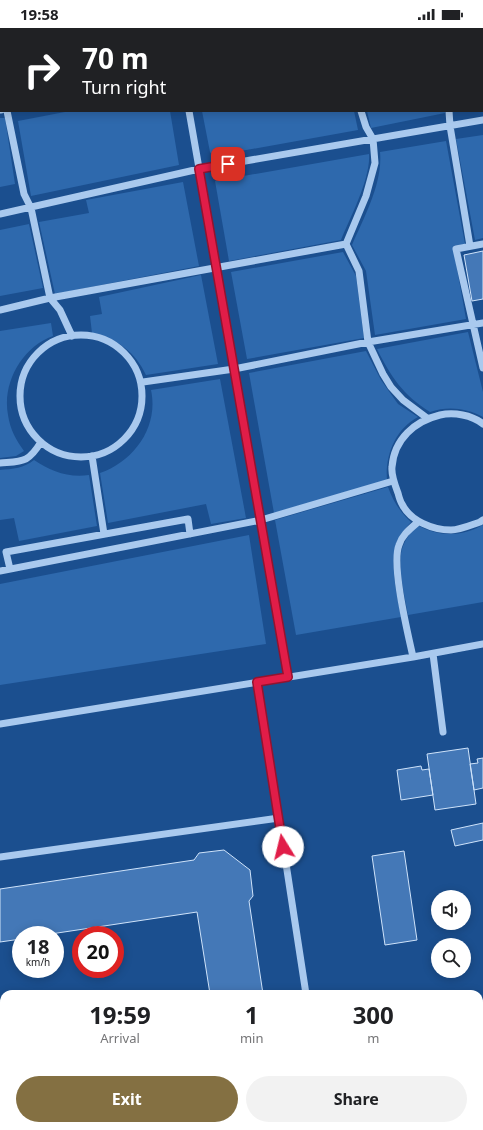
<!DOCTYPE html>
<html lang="en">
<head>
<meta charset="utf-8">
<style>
	body { margin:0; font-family:"Noto Sans",sans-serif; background:#f2f2f2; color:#202124; height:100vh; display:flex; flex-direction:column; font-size:15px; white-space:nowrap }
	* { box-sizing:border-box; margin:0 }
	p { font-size:13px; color:#757577 }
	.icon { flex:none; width:22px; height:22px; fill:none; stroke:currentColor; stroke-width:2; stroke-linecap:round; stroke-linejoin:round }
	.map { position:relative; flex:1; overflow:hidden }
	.details { position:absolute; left:0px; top:962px; width:483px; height:140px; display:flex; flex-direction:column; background:#fff; border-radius:12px 12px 0 0; box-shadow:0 2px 10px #0003 }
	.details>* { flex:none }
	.banner { position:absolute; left:0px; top:0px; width:483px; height:84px; box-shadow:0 2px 10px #0003; background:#202124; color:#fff; overflow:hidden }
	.tools { position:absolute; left:431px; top:862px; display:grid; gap:8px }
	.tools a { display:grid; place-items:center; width:40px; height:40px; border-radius:50%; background:#fff; box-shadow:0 2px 10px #0003; font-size:20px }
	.speed { position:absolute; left:12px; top:898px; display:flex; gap:8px; font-size:20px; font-weight:700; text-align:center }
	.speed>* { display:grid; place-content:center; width:52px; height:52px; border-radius:50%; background:#fff; box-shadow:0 2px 10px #0003; line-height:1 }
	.speed small { font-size:10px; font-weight:400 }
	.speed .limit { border:6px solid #d22; background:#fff; color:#111 }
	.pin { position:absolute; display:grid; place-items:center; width:34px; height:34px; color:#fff; margin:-17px; border-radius:8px; box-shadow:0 2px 6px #0006 }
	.me { position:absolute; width:44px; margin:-22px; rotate:351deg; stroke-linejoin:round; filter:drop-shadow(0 0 3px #0008) }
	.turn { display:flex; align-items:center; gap:14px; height:84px; padding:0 16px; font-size:18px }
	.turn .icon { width:52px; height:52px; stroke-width:2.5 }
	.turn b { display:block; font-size:28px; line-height:34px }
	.eta { display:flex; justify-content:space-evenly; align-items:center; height:68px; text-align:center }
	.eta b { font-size:24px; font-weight:700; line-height:28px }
	.action { display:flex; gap:8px; margin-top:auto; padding:8px 16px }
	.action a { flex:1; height:46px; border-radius:24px; background:#847042; color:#fff; font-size:16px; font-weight:700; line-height:46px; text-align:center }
	.action a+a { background:#f2f2f2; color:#202124 }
	.status { display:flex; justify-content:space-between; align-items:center; height:28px; padding:0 20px; background:#fff; direction:ltr }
	.status svg { height:11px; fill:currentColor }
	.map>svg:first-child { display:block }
</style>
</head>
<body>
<div class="status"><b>19:58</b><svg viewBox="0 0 49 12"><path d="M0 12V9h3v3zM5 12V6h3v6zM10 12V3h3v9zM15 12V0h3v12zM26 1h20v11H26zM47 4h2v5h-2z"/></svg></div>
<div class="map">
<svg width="483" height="1102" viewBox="0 0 483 1102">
	<rect width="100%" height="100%" fill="#1b4f8f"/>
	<!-- green -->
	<path fill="#2e69ad" d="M 3,0 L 134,0 L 134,1 L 3,1 Z
		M 205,0 L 286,0 L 286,1 L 206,1 Z
		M 301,0 L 389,0 L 301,1 Z
		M 457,0 L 483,0 L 483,79 L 482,79 L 482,1 Z
		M 70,83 L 170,83 L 179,137 L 31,168 L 18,93 Z
		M 202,83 L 354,83 L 358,102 L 213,128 L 210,124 Z
		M 367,83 L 445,83 L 445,85 L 371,100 Z
		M 0,90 L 5,90 L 15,156 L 0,159 Z
		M 483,107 L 483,210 L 475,212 L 456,111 Z
		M 446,113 L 465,216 L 453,218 L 466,291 L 375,307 L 366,243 L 352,217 C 364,189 383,155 380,124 Z
		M 369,126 C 371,150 350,190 341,212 L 229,233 L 215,153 Z
		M 183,154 L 199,238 L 55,266 L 39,194 L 89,185 L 86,172 Z
		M 29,196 L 43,260 L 0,268 L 0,202 Z
		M 343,224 L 356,248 L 364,310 L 247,331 L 231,244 Z
		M 201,247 L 218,336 L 146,347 C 136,325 117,310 92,305 L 90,288 L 102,286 L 99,269 Z
		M 51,295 L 53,308 C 22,319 2,355 8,387 C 10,401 16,412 24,423 L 16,428 L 0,430 L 0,303 Z
		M 468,304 L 483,364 L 483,389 C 466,380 448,378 430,384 C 403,367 391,349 377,321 Z
		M 366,323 L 381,352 L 398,376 L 418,389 C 395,401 385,428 387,452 L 274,485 L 249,345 Z
		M 220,351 L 246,490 L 211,496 L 206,476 L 108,495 L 100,445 C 134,433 159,399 151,362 Z
		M 34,432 C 50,443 68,450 89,447 L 97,498 L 19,513 L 14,490 L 0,492 L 0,442 C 13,441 24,440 34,432 Z
		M 388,459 C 393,473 400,484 411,494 C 406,500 398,508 396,517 C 390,540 397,566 401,589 L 296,607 L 275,492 Z
		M 417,497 C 439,509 461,509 483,497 L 483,574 L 408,587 C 405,570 396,534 403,518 C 406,510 411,504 417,497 Z
		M 249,507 L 266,616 L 0,657 L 0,556 Z"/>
	<!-- building -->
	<path fill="#4478b7" stroke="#cfe3fa" d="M 483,223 L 483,271 L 472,273 L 464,227 Z
		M 468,720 L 476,776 L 435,782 L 427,726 Z
		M 483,730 L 483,760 L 474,762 L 470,736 L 478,735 L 477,731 Z
		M 421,738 L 422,742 L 429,741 L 433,767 L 401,772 L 397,742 Z
		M 483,795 L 483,812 L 455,818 L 451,802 Z
		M 224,822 L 250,842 L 253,868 L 249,873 L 263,966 L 210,966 L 197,884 L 44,907 L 21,907 L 21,911 L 0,914 L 0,861 L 194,832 L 199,825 Z
		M 404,823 L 417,912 L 385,917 L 372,828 Z
		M 0,1034 L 4,1058 L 0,1058 Z
		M 0,1074 L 4,1074 L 4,1098 L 72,1098 L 72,1102 L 0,1102 Z
		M 407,1098 L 430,1098 L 430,1102 L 408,1102 Z"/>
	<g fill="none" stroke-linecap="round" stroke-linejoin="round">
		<!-- minor -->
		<path stroke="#a9c9ee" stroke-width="7" d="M 294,0 L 294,1
			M 449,0 L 449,1
			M 395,1 L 395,0
			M 0,33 L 1,42
			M 0,82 L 1,82
			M 7,83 L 24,166 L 31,180 L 50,270 L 60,282 L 72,308
			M 189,83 L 288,649
			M 449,83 L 450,98 L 470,218
			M 0,186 L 199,141 L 483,92
			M 346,216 L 359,243 L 368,314 L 383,346 L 391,359 L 403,372 L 427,390
			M 483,216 L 456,221 L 483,340
			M 0,282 L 50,270 L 346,216 L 366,168 L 375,135 L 373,111 L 366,99 L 361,83
			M20 368a61 61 0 1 1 122 0a61 61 0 1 1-122 0Z
			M 143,354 L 234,341 L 368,314 L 483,295
			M 483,396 C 472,387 454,384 440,387 C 415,393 394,411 392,439 C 391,447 395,457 398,465 C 399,469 400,473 402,476 C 410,493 433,502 451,502 C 460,502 471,497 480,494 L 483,492
			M 92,428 L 104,506
			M 0,435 C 23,433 28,435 41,414
			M 10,541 L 6,524 L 188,491 L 190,506
			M 0,543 L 261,492 L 393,453
			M 433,626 L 443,704
			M 413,629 C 408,606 391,537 399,517 C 402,507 410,501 418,494
			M 257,654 L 279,790 L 306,966
			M 0,696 L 413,629 L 483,616
			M 0,829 L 279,790
			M 326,1098 L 327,1102
			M 126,1101 L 147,1098"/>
	</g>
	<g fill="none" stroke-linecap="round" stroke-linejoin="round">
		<defs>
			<path id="route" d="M 228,136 L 199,141 L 288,649 L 257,654 L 283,819"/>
		</defs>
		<!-- route casing -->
		<use href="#route" stroke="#92132f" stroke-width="10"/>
		<!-- route -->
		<use href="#route" stroke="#e11d48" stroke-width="7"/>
	</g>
</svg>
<div class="tools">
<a><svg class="icon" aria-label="sound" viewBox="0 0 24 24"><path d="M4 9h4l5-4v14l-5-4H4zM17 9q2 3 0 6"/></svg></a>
<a><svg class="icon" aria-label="search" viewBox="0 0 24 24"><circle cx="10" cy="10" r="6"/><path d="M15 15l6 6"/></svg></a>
</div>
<div class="speed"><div>18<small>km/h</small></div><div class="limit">20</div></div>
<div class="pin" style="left:228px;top:136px;background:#d93025"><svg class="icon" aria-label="arrive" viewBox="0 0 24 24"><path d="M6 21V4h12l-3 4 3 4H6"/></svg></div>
<svg class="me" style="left:283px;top:819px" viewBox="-20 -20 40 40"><circle r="19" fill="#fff"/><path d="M0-13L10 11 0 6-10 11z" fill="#e11d48"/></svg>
<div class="banner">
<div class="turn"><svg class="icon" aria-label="right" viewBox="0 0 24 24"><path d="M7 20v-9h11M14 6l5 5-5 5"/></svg><div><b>70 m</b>Turn right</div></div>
</div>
<section class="details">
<div class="eta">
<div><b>19:59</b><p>Arrival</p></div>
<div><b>1</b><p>min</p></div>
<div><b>300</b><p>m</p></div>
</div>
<div class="action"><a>Exit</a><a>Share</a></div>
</section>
</div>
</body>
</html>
